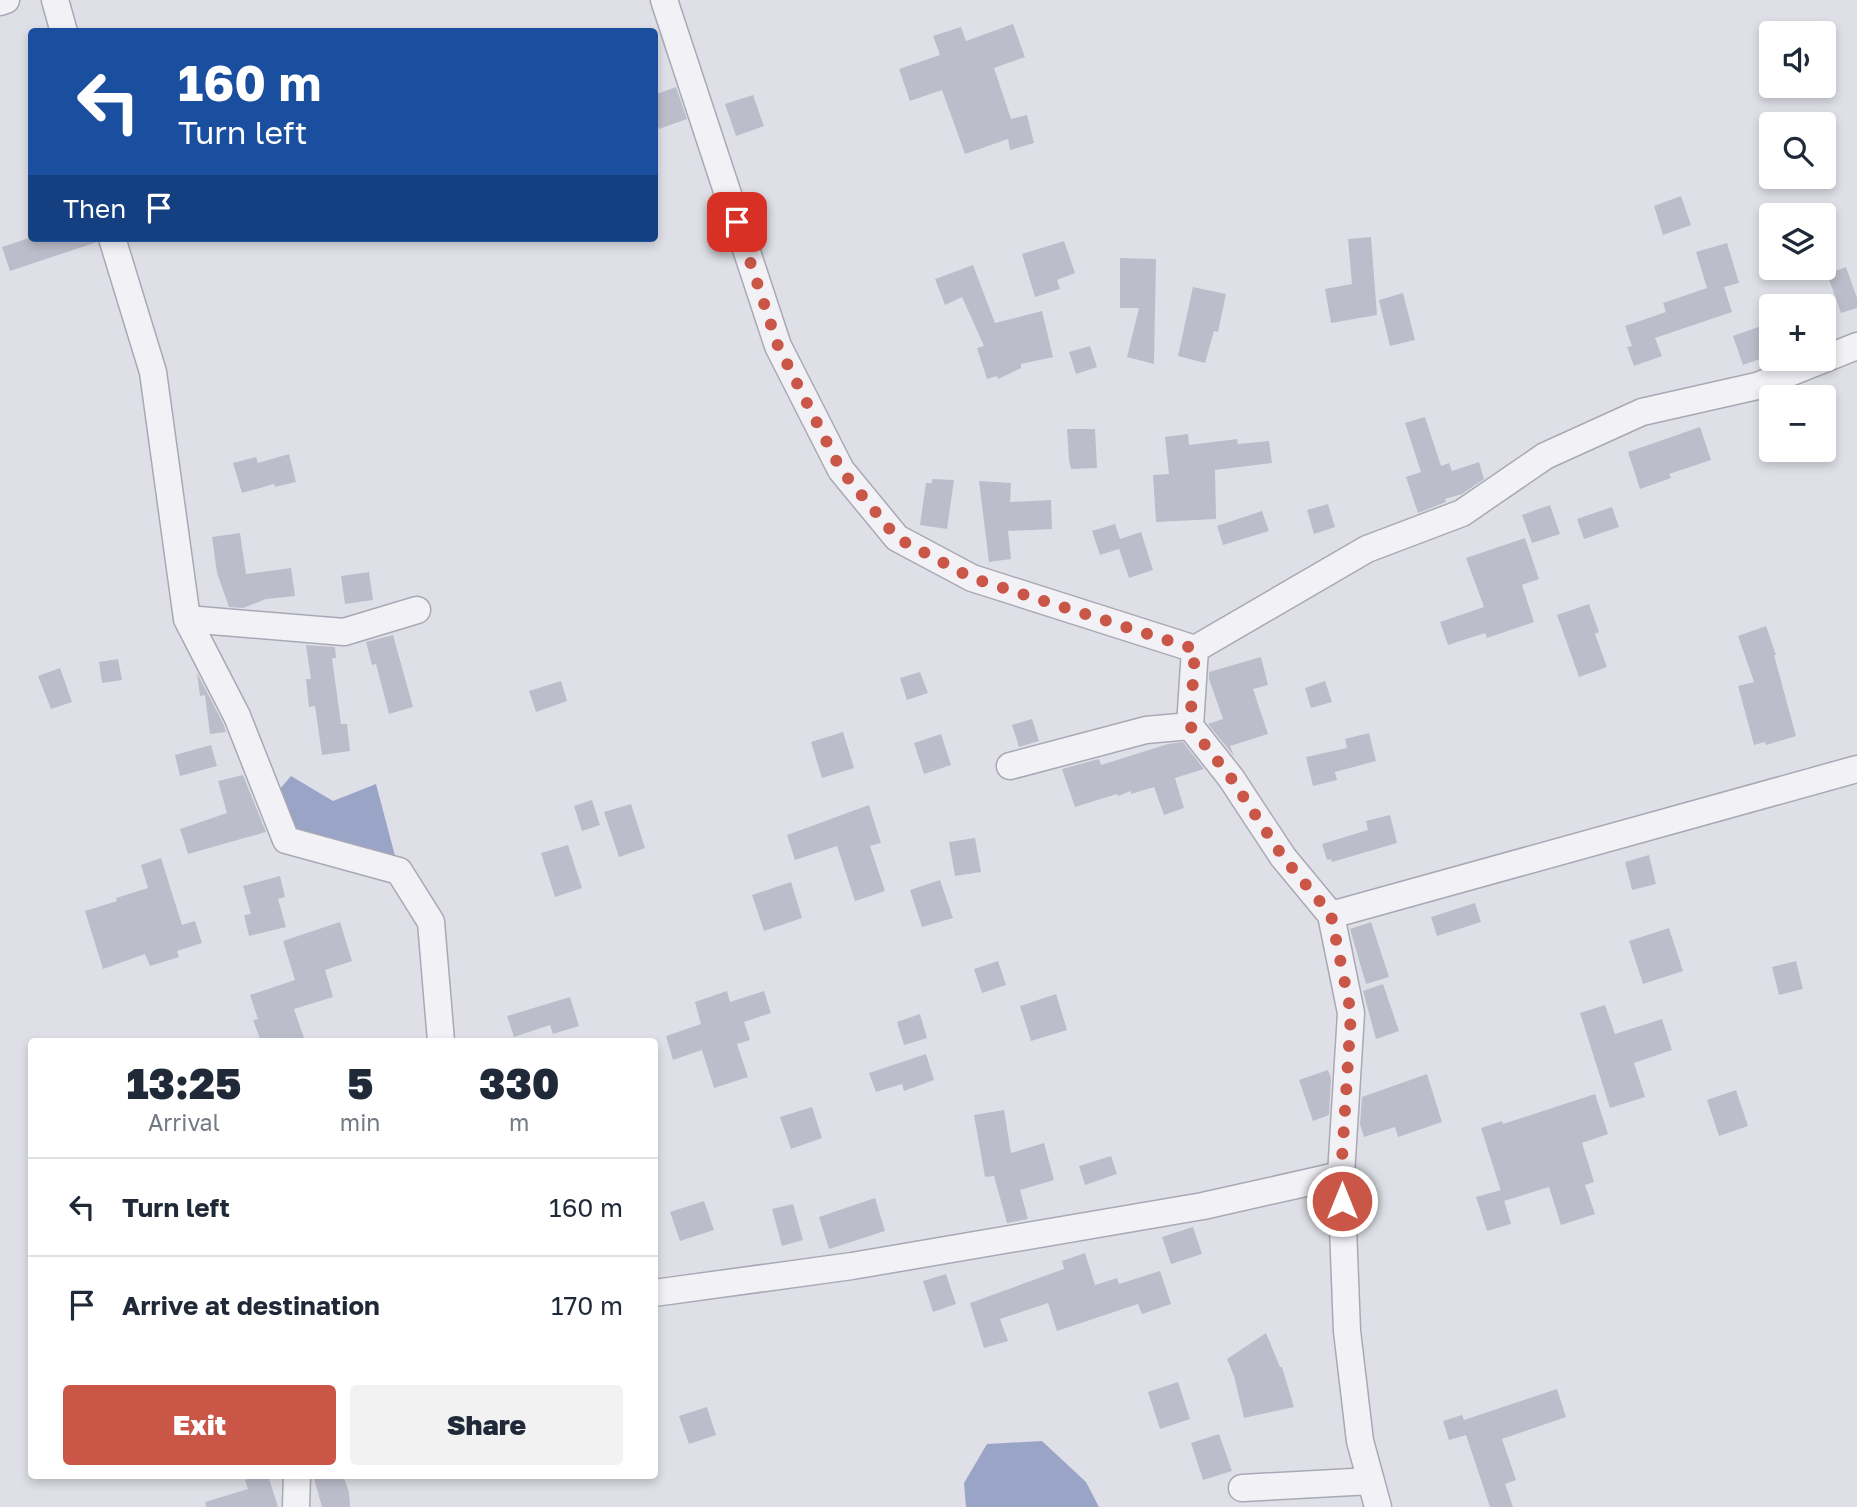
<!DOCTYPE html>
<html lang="en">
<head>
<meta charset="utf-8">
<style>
	body { margin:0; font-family:"Golos Text",sans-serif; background:#f2f2f3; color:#1f2937; height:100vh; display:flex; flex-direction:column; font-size:26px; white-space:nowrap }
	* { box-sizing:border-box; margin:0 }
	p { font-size:23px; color:#747a83 }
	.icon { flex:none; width:38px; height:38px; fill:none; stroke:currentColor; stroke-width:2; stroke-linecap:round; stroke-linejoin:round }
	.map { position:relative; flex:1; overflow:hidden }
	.side { position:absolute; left:28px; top:1038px; width:630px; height:441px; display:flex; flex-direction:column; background:#fff; border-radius:7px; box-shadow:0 4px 10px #0003 }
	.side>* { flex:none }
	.banner { position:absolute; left:28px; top:28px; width:630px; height:214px; border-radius:7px; box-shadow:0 4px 10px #0003; background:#1a4fa0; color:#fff; overflow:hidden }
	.controls { position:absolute; left:1759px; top:21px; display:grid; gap:14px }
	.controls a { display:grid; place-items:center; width:77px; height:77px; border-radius:7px; background:#fff; box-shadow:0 4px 10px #0003; font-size:35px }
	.pin { position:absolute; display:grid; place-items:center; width:60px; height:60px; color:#fff; margin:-30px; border-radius:14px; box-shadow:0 4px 10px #0006 }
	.me { position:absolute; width:77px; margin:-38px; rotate:0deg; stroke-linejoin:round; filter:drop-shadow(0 0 5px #0008) }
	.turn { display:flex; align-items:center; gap:24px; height:147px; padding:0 35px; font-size:32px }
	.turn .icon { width:91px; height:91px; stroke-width:2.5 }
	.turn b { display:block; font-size:49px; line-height:60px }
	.then { display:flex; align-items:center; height:66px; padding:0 35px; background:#0003; gap:14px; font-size:26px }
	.eta { display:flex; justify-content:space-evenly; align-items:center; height:119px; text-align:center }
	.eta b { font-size:42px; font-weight:800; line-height:49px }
	.action { display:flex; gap:14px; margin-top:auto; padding:14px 35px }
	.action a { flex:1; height:80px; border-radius:7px; background:#c95647; color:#fff; font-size:28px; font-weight:800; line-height:80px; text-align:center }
	.action a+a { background:#f2f2f3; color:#1f2937 }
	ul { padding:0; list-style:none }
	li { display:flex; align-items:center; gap:21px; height:98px; padding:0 35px; border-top:2px solid #e0e1e3 }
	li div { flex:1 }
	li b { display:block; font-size:26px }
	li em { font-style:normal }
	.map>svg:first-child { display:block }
</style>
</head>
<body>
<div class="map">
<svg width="1857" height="1507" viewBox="0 0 1857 1507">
	<rect width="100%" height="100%" fill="#dfe0e7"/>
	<!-- water -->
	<path fill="#9aa4c7" d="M 291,776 L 333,801 L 376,784 L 399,871 L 372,877 L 333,866 L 261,811 Z
		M 1042,1441 L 1086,1482 L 1099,1507 L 966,1507 L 964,1483 L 987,1444 Z"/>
	<!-- building -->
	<path fill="#bcbdca" d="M 1013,24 L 1025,57 L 994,68 L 1011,119 L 1027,115 L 1034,143 L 1010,150 L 1008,139 L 965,154 L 942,90 L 910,101 L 899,69 L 940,55 L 933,36 L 961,27 L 966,41 Z
		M 676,87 L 687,119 L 659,129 L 654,117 L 654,95 Z
		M 753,95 L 764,126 L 736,136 L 725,104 Z
		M 1681,196 L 1691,225 L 1663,235 L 1654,206 Z
		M 1371,237 L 1377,315 L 1331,323 L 1325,289 L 1352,284 L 1348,239 Z
		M 29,238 L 97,238 L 97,242 L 10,271 L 2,247 Z
		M 1064,241 L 1075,273 L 1057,280 L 1060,289 L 1035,297 L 1022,254 Z
		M 1727,243 L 1739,283 L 1724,287 L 1732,312 L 1655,338 L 1662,356 L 1634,366 L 1627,347 L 1632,346 L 1625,326 L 1666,312 L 1663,303 L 1707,288 L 1696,252 Z
		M 1120,258 L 1156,259 L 1154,364 L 1127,357 L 1139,308 L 1120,308 Z
		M 973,265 L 995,323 L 1042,311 L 1053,357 L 1021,364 L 1021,368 L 1015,371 L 998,379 L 997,376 L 987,379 L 977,348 L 984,346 L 962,297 L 945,305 L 935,279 Z
		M 1846,267 L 1857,298 L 1857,308 L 1841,313 L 1827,274 Z
		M 1193,287 L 1226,294 L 1218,332 L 1214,331 L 1205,363 L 1178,356 Z
		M 1403,293 L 1415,340 L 1390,346 L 1379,300 Z
		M 1761,326 L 1771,355 L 1743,365 L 1733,336 Z
		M 1090,346 L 1097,367 L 1076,374 L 1069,352 Z
		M 1425,417 L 1441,466 L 1449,463 L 1452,471 L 1479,462 L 1484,479 L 1462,494 L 1445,499 L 1446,502 L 1418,513 L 1406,477 L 1421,472 L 1405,423 Z
		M 1700,427 L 1711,460 L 1669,474 L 1671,478 L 1640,489 L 1628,452 Z
		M 1067,429 L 1095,429 L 1097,468 L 1071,469 L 1069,460 Z
		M 1188,434 L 1189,445 L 1237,439 L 1238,444 L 1269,441 L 1272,463 L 1215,470 L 1216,519 L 1156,522 L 1153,475 L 1169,474 L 1165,437 Z
		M 289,454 L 296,482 L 275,487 L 274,484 L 242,493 L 233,463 L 256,457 L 258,463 Z
		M 932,479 L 954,480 L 947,529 L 920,525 L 926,483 L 932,483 Z
		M 979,481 L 1011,483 L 1010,502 L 1051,500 L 1052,529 L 1008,531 L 1011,559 L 989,562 Z
		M 1328,504 L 1335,527 L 1314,534 L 1307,510 Z
		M 1550,505 L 1560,534 L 1532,543 L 1522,515 Z
		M 1612,507 L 1619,527 L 1584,539 L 1577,519 Z
		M 1262,511 L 1269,531 L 1223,545 L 1217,526 Z
		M 1115,524 L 1120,539 L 1141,532 L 1153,570 L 1129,578 L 1119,549 L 1100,555 L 1092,531 Z
		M 240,533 L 246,574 L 291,568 L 295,596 L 266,599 L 243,608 L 229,607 L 217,573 L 212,537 Z
		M 1525,538 L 1539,579 L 1522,585 L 1534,622 L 1487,638 L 1485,633 L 1448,645 L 1440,622 L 1484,607 L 1466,558 Z
		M 369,572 L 373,600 L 345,604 L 341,576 Z
		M 1589,604 L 1599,632 L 1595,634 L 1607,667 L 1579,677 L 1557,615 Z
		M 1766,626 L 1776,655 L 1774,655 L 1796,736 L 1766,745 L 1765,742 L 1754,745 L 1738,686 L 1754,682 L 1738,636 Z
		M 393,635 L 413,707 L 389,714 L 376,664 L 372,665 L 366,642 Z
		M 306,645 L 335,647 L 336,658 L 332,658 L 341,724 L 347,724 L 350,751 L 322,755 L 315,706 L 309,707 L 306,679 L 311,679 Z
		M 1261,657 L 1268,685 L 1253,689 L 1268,734 L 1230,746 L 1234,756 L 1208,724 L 1223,719 L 1209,679 L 1209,672 Z
		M 118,659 L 122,680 L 102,683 L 99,662 Z
		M 60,668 L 72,702 L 51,709 L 38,676 Z
		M 920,672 L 928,693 L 907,700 L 900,678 Z
		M 197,673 L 223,723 L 226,732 L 210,734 L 205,695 L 200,696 Z
		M 561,681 L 567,701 L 536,712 L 529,691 Z
		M 1325,681 L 1332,702 L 1311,708 L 1305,688 Z
		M 1032,719 L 1039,741 L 1019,747 L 1012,725 Z
		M 843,732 L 854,768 L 822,778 L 811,742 Z
		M 1369,733 L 1376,761 L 1335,772 L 1337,780 L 1313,786 L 1306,757 L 1347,748 L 1345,739 Z
		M 941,734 L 951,765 L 924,774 L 914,743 Z
		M 1183,742 L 1204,769 L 1175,778 L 1184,808 L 1164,815 L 1154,787 L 1131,794 L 1131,791 L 1118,796 L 1117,794 L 1075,807 L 1062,769 L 1099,759 L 1101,765 L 1168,744 Z
		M 211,745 L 217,766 L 180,776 L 175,755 Z
		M 243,775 L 266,832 L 188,854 L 180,829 L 227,813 L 218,781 Z
		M 592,800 L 600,825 L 582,831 L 574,806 Z
		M 631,804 L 645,848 L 619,857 L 604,812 Z
		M 869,805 L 881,843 L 870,846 L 885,891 L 855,901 L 837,846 L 795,860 L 787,835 Z
		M 1390,815 L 1397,843 L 1332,862 L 1331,859 L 1327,860 L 1322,844 L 1368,830 L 1366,821 Z
		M 975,838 L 981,872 L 955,876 L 949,842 Z
		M 568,845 L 582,888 L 555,897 L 541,853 Z
		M 1649,855 L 1656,884 L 1632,890 L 1625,862 Z
		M 161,858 L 182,925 L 195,921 L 202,943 L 177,951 L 179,957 L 150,966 L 145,954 L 103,969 L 85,911 L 117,901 L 116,898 L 148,888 L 141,865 Z
		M 280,876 L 285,897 L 278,899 L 286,927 L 249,936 L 244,915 L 251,914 L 243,886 Z
		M 940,880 L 953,918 L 922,927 L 910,890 Z
		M 791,882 L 802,918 L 764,931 L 752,895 Z
		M 1475,903 L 1481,922 L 1437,936 L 1431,917 Z
		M 340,922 L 352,961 L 325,970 L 333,997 L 294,1009 L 305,1041 L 261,1041 L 253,1020 L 258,1019 L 250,995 L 295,980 L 283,941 Z
		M 1371,922 L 1389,977 L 1366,984 L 1350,929 Z
		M 1669,928 L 1683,971 L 1643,984 L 1629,941 Z
		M 998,961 L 1006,985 L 982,993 L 974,969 Z
		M 1796,961 L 1803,989 L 1779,995 L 1772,967 Z
		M 1383,984 L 1399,1031 L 1376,1039 L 1363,991 Z
		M 727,991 L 730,1002 L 764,991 L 771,1013 L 744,1022 L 750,1040 L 737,1044 L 748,1077 L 714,1088 L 702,1050 L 673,1060 L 666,1036 L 701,1024 L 695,1002 Z
		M 1056,994 L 1067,1030 L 1031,1041 L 1020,1006 Z
		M 570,997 L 579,1026 L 553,1034 L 550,1025 L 514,1037 L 507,1016 Z
		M 1605,1005 L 1615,1034 L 1662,1019 L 1672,1050 L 1634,1063 L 1645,1097 L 1610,1108 L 1580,1013 Z
		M 920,1014 L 927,1038 L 904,1045 L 897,1022 Z
		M 926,1054 L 934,1080 L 904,1091 L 902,1084 L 876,1092 L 869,1073 Z
		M 1328,1070 L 1331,1078 L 1329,1115 L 1313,1121 L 1299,1080 Z
		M 1427,1074 L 1442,1122 L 1398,1137 L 1395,1127 L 1364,1137 L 1360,1124 L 1362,1097 Z
		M 1736,1090 L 1748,1126 L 1719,1136 L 1707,1100 Z
		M 1595,1094 L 1608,1134 L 1582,1143 L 1594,1182 L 1585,1185 L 1595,1214 L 1561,1225 L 1549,1187 L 1504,1201 L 1481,1128 L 1502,1121 L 1503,1124 Z
		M 812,1107 L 822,1138 L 791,1149 L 780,1117 Z
		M 1004,1110 L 1011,1153 L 1044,1143 L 1054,1180 L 1020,1190 L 1028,1219 L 1007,1223 L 994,1176 L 985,1177 L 974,1115 Z
		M 1111,1156 L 1117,1174 L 1085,1185 L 1079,1166 Z
		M 1501,1190 L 1511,1224 L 1487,1231 L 1476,1197 Z
		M 875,1198 L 885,1231 L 829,1249 L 819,1217 Z
		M 704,1201 L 714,1230 L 680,1241 L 670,1212 Z
		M 793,1204 L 803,1240 L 782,1246 L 772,1209 Z
		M 1193,1227 L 1202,1254 L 1171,1264 L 1162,1237 Z
		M 1085,1253 L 1095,1285 L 1117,1278 L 1119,1284 L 1160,1271 L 1171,1304 L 1142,1314 L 1138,1304 L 1057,1331 L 1048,1303 L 1000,1319 L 1008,1341 L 984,1348 L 970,1303 L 1064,1269 L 1062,1261 Z
		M 946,1274 L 956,1304 L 933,1312 L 923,1281 Z
		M 1266,1333 L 1280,1367 L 1282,1367 L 1294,1407 L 1244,1418 L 1234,1376 L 1227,1359 Z
		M 1178,1382 L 1190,1419 L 1160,1429 L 1148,1392 Z
		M 1557,1389 L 1566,1417 L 1502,1439 L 1516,1480 L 1505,1484 L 1513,1507 L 1490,1507 L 1466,1435 L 1449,1440 L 1443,1421 L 1462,1415 L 1464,1420 Z
		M 707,1407 L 716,1435 L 689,1444 L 679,1416 Z
		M 1219,1434 L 1232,1471 L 1203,1480 L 1191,1443 Z
		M 261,1475 L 268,1475 L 278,1507 L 206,1507 L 205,1502 L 248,1489 L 245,1480 Z
		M 313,1475 L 343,1475 L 349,1492 L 350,1507 L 322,1507 Z"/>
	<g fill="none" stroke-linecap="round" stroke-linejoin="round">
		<defs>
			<path id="minor" d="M 55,0 L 64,32
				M 664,0 L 778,346 L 841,470 L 897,538 L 972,578 L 1195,649 L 1367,549 L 1462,513 L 1545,456 L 1642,412 L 1757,386 L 1857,346
				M 0,2 L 6,0
				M 112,238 L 153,372 L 187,619 L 237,716 L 286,840 L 399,871 L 431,922 L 441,1041
				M 187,619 L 344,632 L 417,610
				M 1190,726 L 1195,649
				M 1010,766 L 1146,730 L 1190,726 L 1231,778 L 1283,857 L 1331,915 L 1351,1013 L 1341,1175 L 1347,1331 L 1360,1441 L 1378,1507
				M 1331,915 L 1857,769
				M 654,1293 L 852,1266 L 1203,1206 L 1341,1175
				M 1242,1488 L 1371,1481
				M 296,1507 L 297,1475"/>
		</defs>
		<!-- minor casing -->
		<use href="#minor" stroke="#a8a9b4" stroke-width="29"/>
		<!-- minor -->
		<use href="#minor" stroke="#f1f1f6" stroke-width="26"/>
	</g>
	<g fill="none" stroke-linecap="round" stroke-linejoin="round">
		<!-- route -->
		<path stroke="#c95647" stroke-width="12" stroke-dasharray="0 21.6" d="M 737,222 L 778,346 L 841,470 L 897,538 L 972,578 L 1195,649 L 1190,726 L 1231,778 L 1283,857 L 1331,915 L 1351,1013 L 1341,1175 L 1342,1201"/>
	</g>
</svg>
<div class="controls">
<a><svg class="icon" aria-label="sound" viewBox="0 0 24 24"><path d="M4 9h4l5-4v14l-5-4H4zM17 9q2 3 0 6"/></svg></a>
<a><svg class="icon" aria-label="search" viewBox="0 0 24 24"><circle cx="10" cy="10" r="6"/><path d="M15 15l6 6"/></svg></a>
<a><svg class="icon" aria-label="layers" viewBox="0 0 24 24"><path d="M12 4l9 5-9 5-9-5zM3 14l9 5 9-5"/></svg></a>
<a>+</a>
<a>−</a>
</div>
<div class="pin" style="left:737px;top:222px;background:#d93025"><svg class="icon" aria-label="arrive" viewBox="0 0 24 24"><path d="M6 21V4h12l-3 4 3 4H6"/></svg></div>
<svg class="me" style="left:1342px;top:1201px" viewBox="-20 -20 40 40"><circle r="17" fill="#c95647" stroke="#fff" stroke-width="3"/><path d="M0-11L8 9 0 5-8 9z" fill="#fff"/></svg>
<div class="banner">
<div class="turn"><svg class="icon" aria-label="left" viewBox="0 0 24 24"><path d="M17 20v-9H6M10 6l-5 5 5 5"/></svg><div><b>160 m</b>Turn left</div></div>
<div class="then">Then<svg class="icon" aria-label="arrive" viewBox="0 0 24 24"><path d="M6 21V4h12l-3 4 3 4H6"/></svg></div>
</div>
<section class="side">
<div class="eta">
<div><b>13:25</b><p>Arrival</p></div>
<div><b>5</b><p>min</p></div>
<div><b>330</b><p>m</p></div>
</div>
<ul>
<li><svg class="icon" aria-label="left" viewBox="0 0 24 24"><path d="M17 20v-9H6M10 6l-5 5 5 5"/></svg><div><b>Turn left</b></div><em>160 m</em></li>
<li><svg class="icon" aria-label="arrive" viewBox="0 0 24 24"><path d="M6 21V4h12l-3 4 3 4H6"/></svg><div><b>Arrive at destination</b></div><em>170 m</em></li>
</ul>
<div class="action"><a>Exit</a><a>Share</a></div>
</section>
</div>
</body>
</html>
